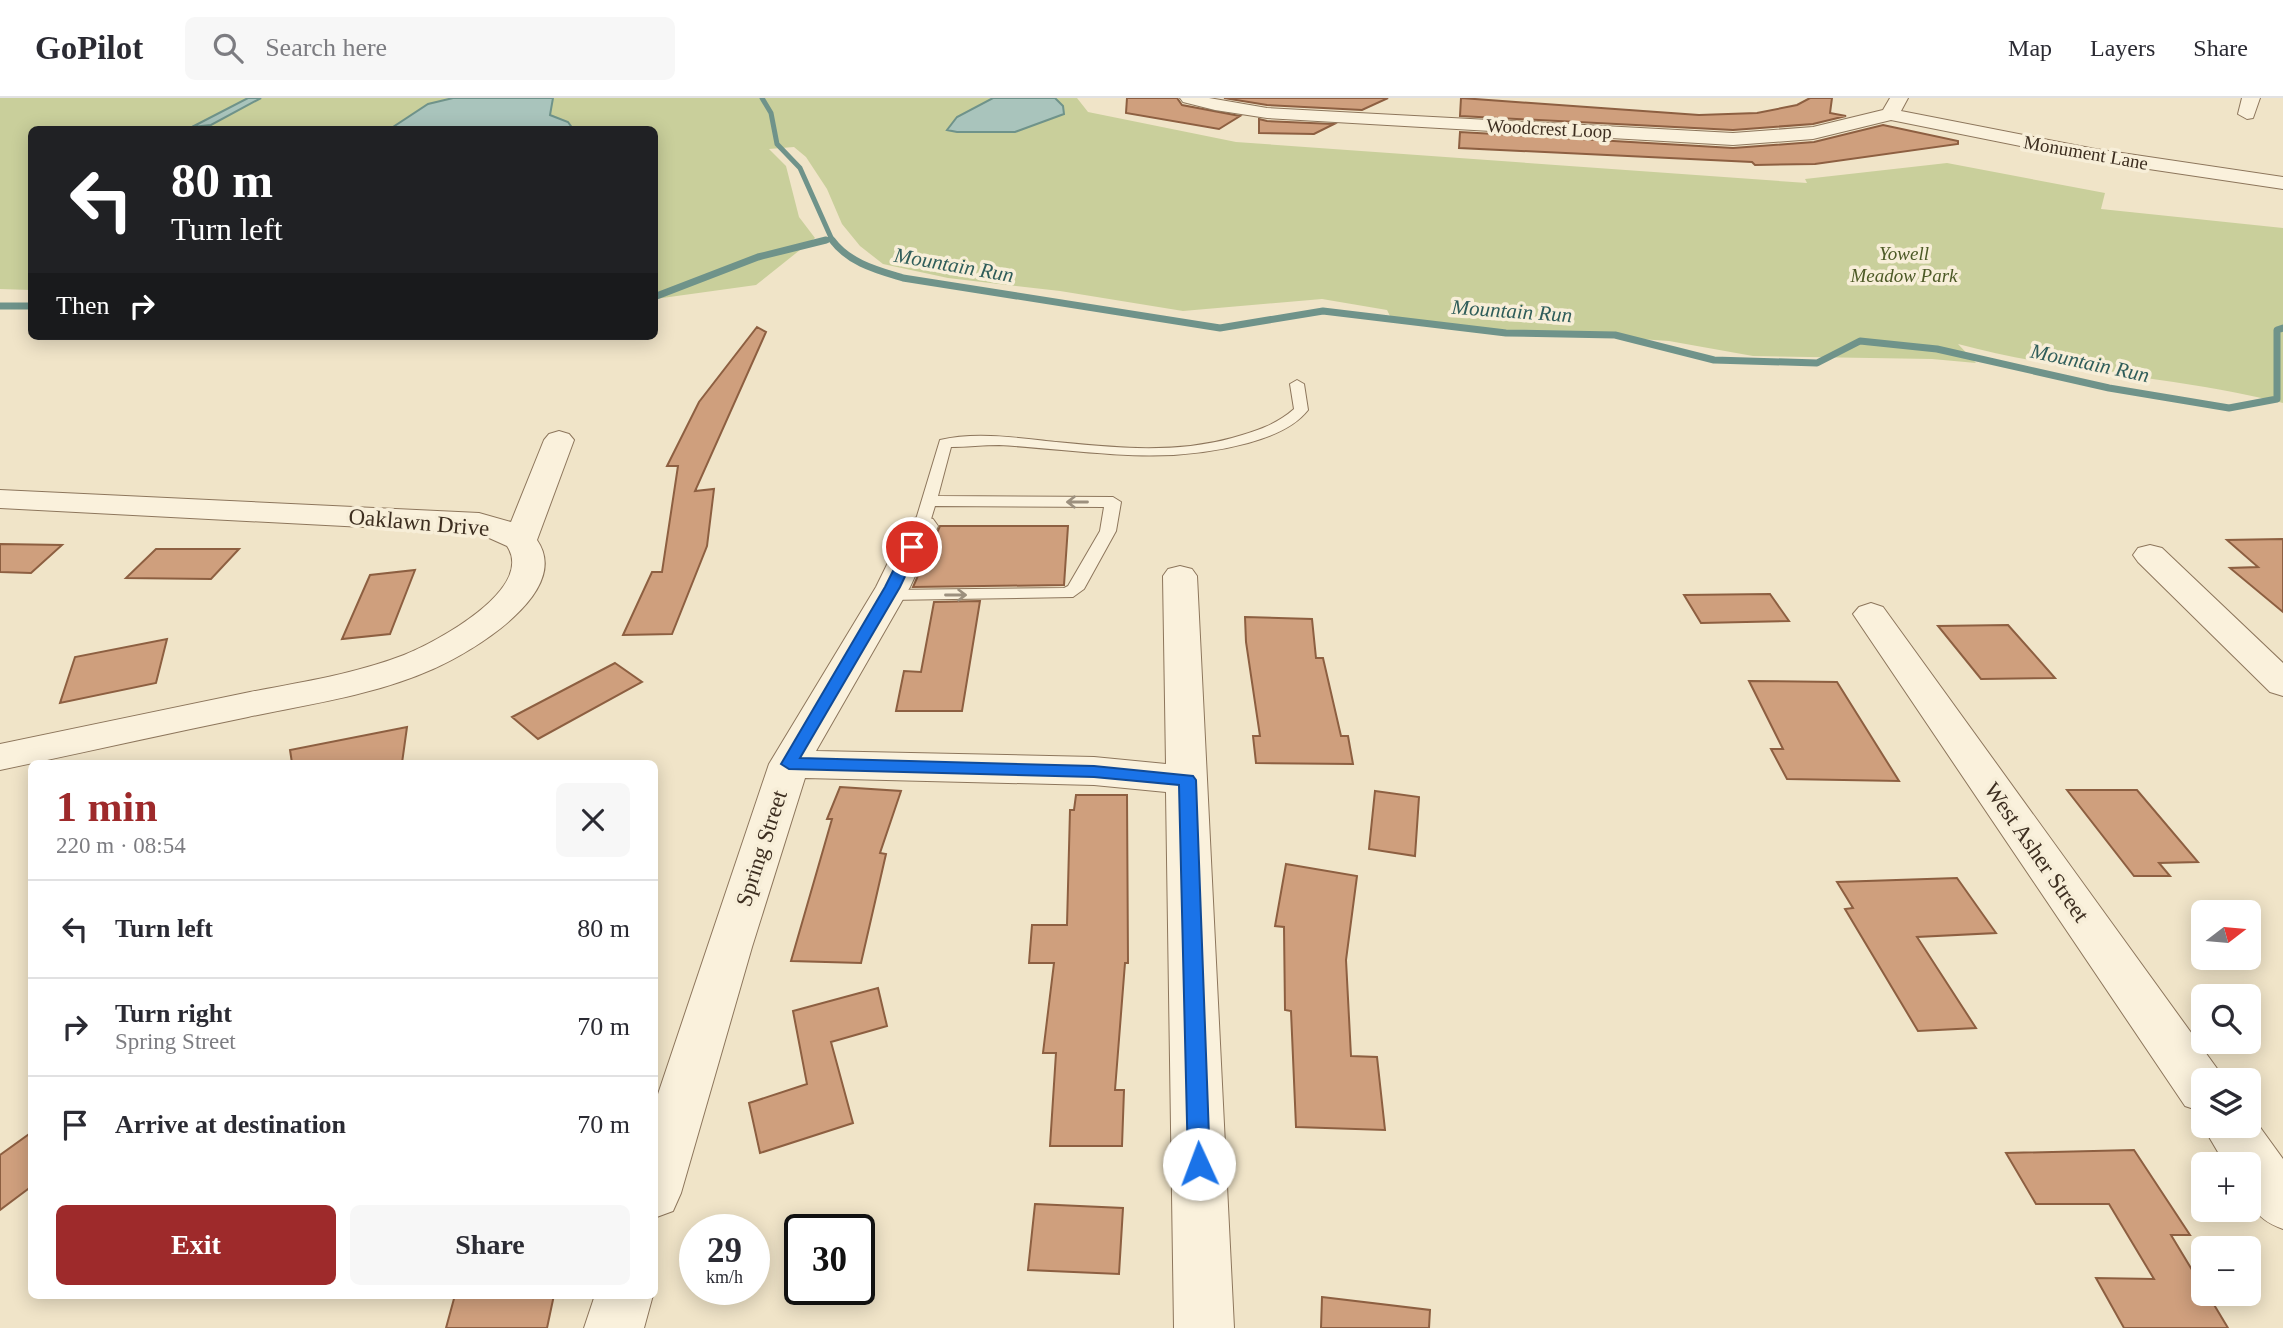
<!DOCTYPE html>
<html lang="en">
<head>
<meta charset="utf-8">
<style>
	body { margin:0; font-family:Georgia,serif; background:#f7f7f7; color:#2b2b33; height:100vh; display:flex; flex-direction:column; font-size:26px; white-space:nowrap }
	* { box-sizing:border-box; margin:0 }
	p { font-size:23px; color:#7c7c81 }
	.icon { flex:none; width:38px; height:38px; fill:none; stroke:currentColor; stroke-width:2; stroke-linecap:round; stroke-linejoin:round }
	.map { position:relative; flex:1; overflow:hidden }
	.side { position:absolute; left:28px; top:662px; width:630px; height:539px; display:flex; flex-direction:column; background:#fff; border-radius:10px; box-shadow:0 4px 18px #0003 }
	.side>* { flex:none }
	.top-card { position:absolute; left:28px; top:28px; width:630px; height:214px; border-radius:10px; box-shadow:0 4px 18px #0003; background:#202124; color:#fff; overflow:hidden }
	.needle { width:46px; rotate:74deg }
	.fabs { position:absolute; left:2191px; top:802px; display:grid; gap:14px }
	.fabs a { display:grid; place-items:center; width:70px; height:70px; border-radius:10px; background:#fff; box-shadow:0 4px 18px #0003; font-size:35px }
	.speed { position:absolute; left:679px; top:1116px; display:flex; gap:14px; font-size:35px; font-weight:700; text-align:center }
	.speed>* { display:grid; place-content:center; width:91px; height:91px; border-radius:50%; background:#fff; box-shadow:0 4px 18px #0003; line-height:1 }
	.speed small { font-size:18px; font-weight:400 }
	.speed .limit { border:4px solid #111; border-radius:10px; background:#fff; color:#111 }
	.pin { position:absolute; display:grid; place-items:center; width:60px; height:60px; color:#fff; margin:-30px; border:4px solid #fff; border-radius:50%; box-shadow:0 2px 7px #0007 }
	.me { position:absolute; width:77px; margin:-38px; rotate:358deg; stroke-linejoin:round; filter:drop-shadow(0 0 5px #0008) }
	.turn { display:flex; align-items:center; gap:24px; height:147px; padding:0 28px; font-size:32px }
	.turn .icon { width:91px; height:91px; stroke-width:2.5 }
	.turn b { display:block; font-size:49px; line-height:60px }
	.then { display:flex; align-items:center; height:66px; padding:0 28px; background:#0003; gap:14px; font-size:26px }
	.round { display:grid; place-items:center; flex:none; width:74px; height:74px; border-radius:10px; background:#f7f7f7 }
	.head { display:flex; align-items:center; justify-content:space-between; height:119px; padding:0 28px }
	h1 { font-size:42px; font-weight:700; line-height:52px; color:#9e2a2b }
	.cta { display:flex; gap:14px; margin-top:auto; padding:14px 28px }
	.cta a { flex:1; height:80px; border-radius:10px; background:#9e2a2b; color:#fff; font-size:28px; font-weight:700; line-height:80px; text-align:center }
	.cta a+a { background:#f7f7f7; color:#2b2b33 }
	ul { padding:0; list-style:none }
	li { display:flex; align-items:center; gap:21px; height:98px; padding:0 28px; border-top:2px solid #e1e1e2 }
	li div { flex:1 }
	li b { display:block; font-size:26px }
	li em { font-style:normal }
	header { display:flex; align-items:center; gap:42px; box-sizing:border-box; height:98px; padding:0 35px; background:#fff; border-bottom:2px solid #e1e1e2 }
	header strong { font-size:33px }
	nav { display:flex; gap:38px; margin-inline-start:auto; font-size:24px }
	.search { width:490px; height:63px; background:#f7f7f7; display:flex; align-items:center; gap:18px; box-sizing:border-box; padding:0 24px; border-radius:10px; color:#7c7c81; font-size:26px }
	.map>svg:first-child { display:block }
</style>
</head>
<body>
<header>
<strong>GoPilot</strong>
<div class="search"><svg class="icon" aria-label="search" viewBox="0 0 24 24"><circle cx="10" cy="10" r="6"/><path d="M15 15l6 6"/></svg>Search here</div>
<nav><a>Map</a><a>Layers</a><a>Share</a></nav>
</header>
<div class="map">
<svg width="2283" height="1230" viewBox="0 0 2283 1230">
	<rect width="100%" height="100%" fill="#f0e4c8"/>
	<!-- green -->
	<path fill="#c9cf9b" d="M 0,0 L 1077,0 L 1088,14 L 1236,44 L 1807,85 L 1805,81 L 1947,65 L 2105,95 L 2101,111 L 2283,130 L 2283,305 C 2176,278 2065,275 1958,246 L 1976,265 L 1932,261 L 1753,258 L 1669,243 L 1393,224 L 1387,212 L 1322,201 L 1183,213 L 1060,193 L 948,180 L 883,166 L 860,148 L 842,126 L 827,91 L 806,59 L 794,49 L 769,51 L 786,68 L 799,119 L 815,140 L 756,187 L 655,201 L 654,32 L 32,32 L 31,192 L 0,191 Z"/>
	<!-- water -->
	<path fill="#a9c4bc" stroke="#6f938a" stroke-width="2" d="M 248,0 L 261,0 L 211,27 L 192,29 Z
		M 453,0 L 553,0 L 550,17 L 568,24 L 573,31 L 390,31 L 428,6 Z
		M 993,0 L 1055,0 L 1063,8 L 1064,16 L 1015,34 L 957,34 L 947,32 L 957,19 Z"/>
	<g fill="none" stroke-linecap="round" stroke-linejoin="round">
		<!-- stream-far1 -->
		<path stroke="#6f938a" stroke-width="5" d="M 762,0 L 771,15 L 777,46 L 800,70 L 833,144
			M 818,144 L 831,141"/>
		<!-- stream -->
		<path stroke="#6f938a" stroke-width="7" d="M 832,142 C 849,165 877,172 903,180 L 1220,230 L 1323,213 L 1506,235 L 1615,237 L 1714,262 L 1817,265 L 1860,243 L 1937,251 L 2109,290 L 2229,310 L 2277,301 L 2277,232 L 2283,230
			M 654,199 L 758,159 L 826,142
			M 0,208 L 32,208"/>
	</g>
	<!-- building -->
	<path fill="#cf9f7d" stroke="#8d5f41" stroke-width="2" d="M 1127,0 L 1177,0 L 1182,7 L 1240,18 L 1219,31 L 1126,15 Z
		M 1224,0 L 1388,0 L 1362,12 L 1267,7 Z
		M 1461,0 L 1699,17 L 1757,15 L 1797,7 L 1810,0 L 1832,0 L 1830,15 L 1846,18 L 1813,26 L 1733,32 L 1460,18 Z
		M 1259,21 L 1267,23 L 1334,26 L 1314,36 L 1259,35 Z
		M 1883,27 L 1958,43 L 1958,46 L 1815,66 L 1755,67 L 1752,64 L 1459,50 L 1460,34 L 1733,50 L 1814,44 Z
		M 757,229 L 766,234 L 695,393 L 714,391 L 707,448 L 672,536 L 623,537 L 652,474 L 662,474 L 678,368 L 667,368 L 699,304 Z
		M 940,428 L 1068,428 L 1064,487 L 913,489 Z
		M 2283,441 L 2283,514 L 2230,470 L 2258,469 L 2227,442 Z
		M 0,446 L 62,447 L 31,475 L 0,474 Z
		M 156,451 L 239,451 L 211,481 L 126,480 Z
		M 415,472 L 390,536 L 342,541 L 370,477 Z
		M 1770,496 L 1789,523 L 1701,525 L 1684,497 Z
		M 980,503 L 962,613 L 896,613 L 904,573 L 921,574 L 934,504 Z
		M 1245,519 L 1312,521 L 1316,560 L 1323,560 L 1341,638 L 1348,638 L 1353,666 L 1256,665 L 1253,638 L 1260,638 L 1246,544 Z
		M 2008,527 L 2055,580 L 1981,581 L 1938,528 Z
		M 167,541 L 156,585 L 60,605 L 75,559 Z
		M 615,565 L 642,584 L 538,641 L 512,619 Z
		M 1749,583 L 1837,584 L 1899,683 L 1787,681 L 1771,651 L 1783,651 Z
		M 407,629 L 402,665 L 292,665 L 290,652 Z
		M 840,689 L 901,693 L 880,755 L 886,756 L 861,865 L 791,863 L 832,721 L 827,721 Z
		M 2067,692 L 2137,692 L 2198,764 L 2159,765 L 2170,778 L 2134,778 Z
		M 1375,693 L 1419,699 L 1415,758 L 1369,751 Z
		M 1076,697 L 1127,697 L 1128,865 L 1125,865 L 1115,992 L 1124,992 L 1122,1048 L 1050,1048 L 1056,955 L 1043,955 L 1054,865 L 1029,865 L 1032,827 L 1067,827 L 1070,712 L 1074,712 Z
		M 1286,766 L 1357,778 L 1346,862 L 1351,958 L 1377,959 L 1385,1032 L 1296,1029 L 1291,913 L 1285,912 L 1284,829 L 1275,828 Z
		M 1957,780 L 1996,835 L 1917,839 L 1976,930 L 1918,933 L 1845,811 L 1853,810 L 1837,784 Z
		M 878,890 L 887,928 L 831,944 L 853,1025 L 760,1055 L 749,1005 L 807,986 L 793,913 Z
		M 32,1034 L 32,1088 L 0,1112 L 0,1057 Z
		M 2134,1052 L 2190,1137 L 2171,1137 L 2203,1190 L 2203,1195 L 2207,1195 L 2228,1230 L 2124,1230 L 2096,1180 L 2154,1181 L 2109,1106 L 2036,1106 L 2006,1055 Z
		M 1035,1106 L 1123,1110 L 1119,1176 L 1028,1172 Z
		M 455,1197 L 554,1197 L 547,1230 L 446,1230 Z
		M 1322,1199 L 1430,1212 L 1429,1230 L 1321,1230 Z"/>
	<g fill="none" stroke-linecap="round" stroke-linejoin="round">
		<defs>
			<path id="lane" d="M 1297,282 L 1304,286 L 1308,312 C 1294,330 1270,339 1248,345 C 1159,369 1088,352 999,347 C 983,347 967,349 951,349 L 938,398 L 1113,399 L 1121,404 L 1116,433 L 1084,491 L 1073,499 L 888,502 L 879,497 L 888,492 L 1064,490 L 1068,488 L 1100,433 L 1104,409 L 935,408 L 928,431 L 916,431 L 914,428 L 940,342 C 973,334 1012,339 1046,343 C 1108,349 1171,357 1232,340 C 1254,334 1276,327 1294,311 L 1290,286 Z"/>
			<path id="street" d="M 1180,0 L 1209,0 L 1267,10 L 1733,35 L 1813,29 L 1883,12 L 1890,0 L 1908,0 L 1901,13 L 2095,51 L 2283,79 L 2283,91 L 2095,63 L 1891,22 L 1813,41 L 1733,47 L 1267,20 L 1215,12 L 1183,4 Z
				M 2242,0 L 2260,0 L 2253,20 L 2247,21 L 2238,16 Z
				M 559,333 L 569,336 L 574,342 L 537,442 C 573,494 472,554 433,571 C 375,597 310,606 248,619 C 165,636 82,655 0,672 L 0,646 C 83,629 166,611 250,594 C 302,584 355,576 404,557 C 435,545 536,491 507,448 L 478,435 L 0,410 L 0,392 L 479,415 L 511,424 L 544,342 L 549,336 Z
				M 922,418 L 933,421 L 938,428 L 910,489 L 816,653 L 1094,659 L 1166,666 L 1163,478 L 1168,471 L 1180,468 L 1192,471 L 1197,478 L 1234,1230 L 1174,1230 L 1166,694 L 1094,687 L 805,680 L 752,849 L 681,1095 L 673,1113 L 654,1120 L 654,1008 L 769,666 L 876,489 L 906,428 L 911,421 Z
				M 2150,447 L 2162,450 L 2283,565 L 2283,598 L 2270,594 L 2138,464 L 2133,457 L 2138,450 Z
				M 1871,505 L 1883,509 L 2221,976 L 2224,982 L 2203,982 L 2203,1014 L 2185,1008 L 1853,516 L 1859,509 Z
				M 2249,1014 L 2283,1061 L 2283,1131 C 2247,1118 2249,1100 2249,1066 L 2225,1066 L 2202,1027 L 2203,1024 L 2203,1027 L 2249,1027 Z
				M 595,1197 L 653,1197 L 644,1230 L 584,1230 Z"/>
		</defs>
		<!-- lane casing -->
		<use href="#lane" stroke="#8d765c" stroke-width="2"/>
		<!-- street casing -->
		<use href="#street" stroke="#8d765c" stroke-width="2"/>
		<!-- lane -->
		<use href="#lane" fill="#faf1dc" fill-rule="evenodd"/>
		<!-- street -->
		<use href="#street" fill="#faf1dc" fill-rule="evenodd"/>
	</g>
	<!-- one-way arrows -->
	<defs><path id="oneway-shaft" d="M-6 0H5M1.5-3L5.5 0L1.5 3" fill="none" stroke-width="1.6" stroke-linecap="round" stroke-linejoin="round" transform="scale(1.75)"/></defs>
	<g stroke="#9c907e">
		<use href="#oneway-shaft" transform="translate(1077 404) rotate(-180)"/>
		<use href="#oneway-shaft" transform="translate(956 497)"/>
	</g>
	<!-- route -->
	<path fill="#1a73e8" stroke="#114b97" stroke-width="2" d="M 912,444 L 919,449 L 900,489 L 800,660 L 1094,668 L 1193,678 L 1196,682 L 1210,1066 L 1207,1073 L 1199,1076 L 1191,1073 L 1188,1066 L 1179,687 L 1094,679 L 789,671 L 781,666 L 885,489 L 905,449 Z"/>
	<g text-anchor="middle" stroke-width="7" stroke-linejoin="round" paint-order="stroke">
		<!-- far-street labels -->
		<g font-size="19" fill="#3d2e20" stroke="#f7eed8">
			<text transform="translate(1549 30) rotate(3)" y="7">Woodcrest Loop</text>
			<text transform="translate(2086 54) rotate(10)" y="7">Monument Lane</text>
		</g>
		<!-- far-park labels -->
		<g font-size="19" font-style="italic" fill="#4d5a26" stroke="#f7eed8">
			<text x="1904" y="162">Yowell<tspan x="1904" dy="22">Meadow Park</tspan></text>
		</g>
		<!-- far-water labels -->
		<g font-size="21" font-style="italic" fill="#2f5d5a" stroke="#f7eed8">
			<text transform="translate(954 167) rotate(10)" y="7">Mountain Run</text>
			<text transform="translate(1512 213) rotate(4)" y="7">Mountain Run</text>
			<text transform="translate(2090 265) rotate(12)" y="7">Mountain Run</text>
		</g>
		<!-- street labels -->
		<g font-size="23" fill="#3d2e20" stroke="#f7eed8">
			<text transform="translate(419 424) rotate(5)" y="8">Oaklawn Drive</text>
			<text transform="translate(761 750) rotate(-72)" y="8">Spring Street</text>
			<text transform="translate(2037 754) rotate(55)" y="8">West Asher Street</text>
		</g>
	</g>
</svg>
<div class="fabs">
<a><svg class="needle" viewBox="-14 -14 28 28"><path d="M0-13l5 13h-10z" fill="#e53935"/><path d="M0 13l5-13h-10z" fill="#7c7c81"/></svg></a>
<a><svg class="icon" aria-label="search" viewBox="0 0 24 24"><circle cx="10" cy="10" r="6"/><path d="M15 15l6 6"/></svg></a>
<a><svg class="icon" aria-label="layers" viewBox="0 0 24 24"><path d="M12 4l9 5-9 5-9-5zM3 14l9 5 9-5"/></svg></a>
<a>+</a>
<a>−</a>
</div>
<div class="speed"><div>29<small>km/h</small></div><div class="limit">30</div></div>
<div class="pin" style="left:912px;top:449px;background:#d93025"><svg class="icon" aria-label="arrive" viewBox="0 0 24 24"><path d="M6 21V4h12l-3 4 3 4H6"/></svg></div>
<svg class="me" style="left:1199px;top:1066px" viewBox="-20 -20 40 40"><circle r="19" fill="#fff"/><path d="M0-13L10 11 0 6-10 11z" fill="#1a73e8"/></svg>
<div class="top-card">
<div class="turn"><svg class="icon" aria-label="left" viewBox="0 0 24 24"><path d="M17 20v-9H6M10 6l-5 5 5 5"/></svg><div><b>80 m</b>Turn left</div></div>
<div class="then">Then<svg class="icon" aria-label="right" viewBox="0 0 24 24"><path d="M7 20v-9h11M14 6l5 5-5 5"/></svg></div>
</div>
<section class="side">
<div class="head"><div><h1>1 min</h1><p>220 m · 08:54</p></div><a class="round"><svg class="icon" aria-label="close" viewBox="0 0 24 24"><path d="M6 6l12 12M18 6L6 18"/></svg></a></div>
<ul>
<li><svg class="icon" aria-label="left" viewBox="0 0 24 24"><path d="M17 20v-9H6M10 6l-5 5 5 5"/></svg><div><b>Turn left</b></div><em>80 m</em></li>
<li><svg class="icon" aria-label="right" viewBox="0 0 24 24"><path d="M7 20v-9h11M14 6l5 5-5 5"/></svg><div><b>Turn right</b><p>Spring Street</p></div><em>70 m</em></li>
<li><svg class="icon" aria-label="arrive" viewBox="0 0 24 24"><path d="M6 21V4h12l-3 4 3 4H6"/></svg><div><b>Arrive at destination</b></div><em>70 m</em></li>
</ul>
<div class="cta"><a>Exit</a><a>Share</a></div>
</section>
</div>
</body>
</html>
